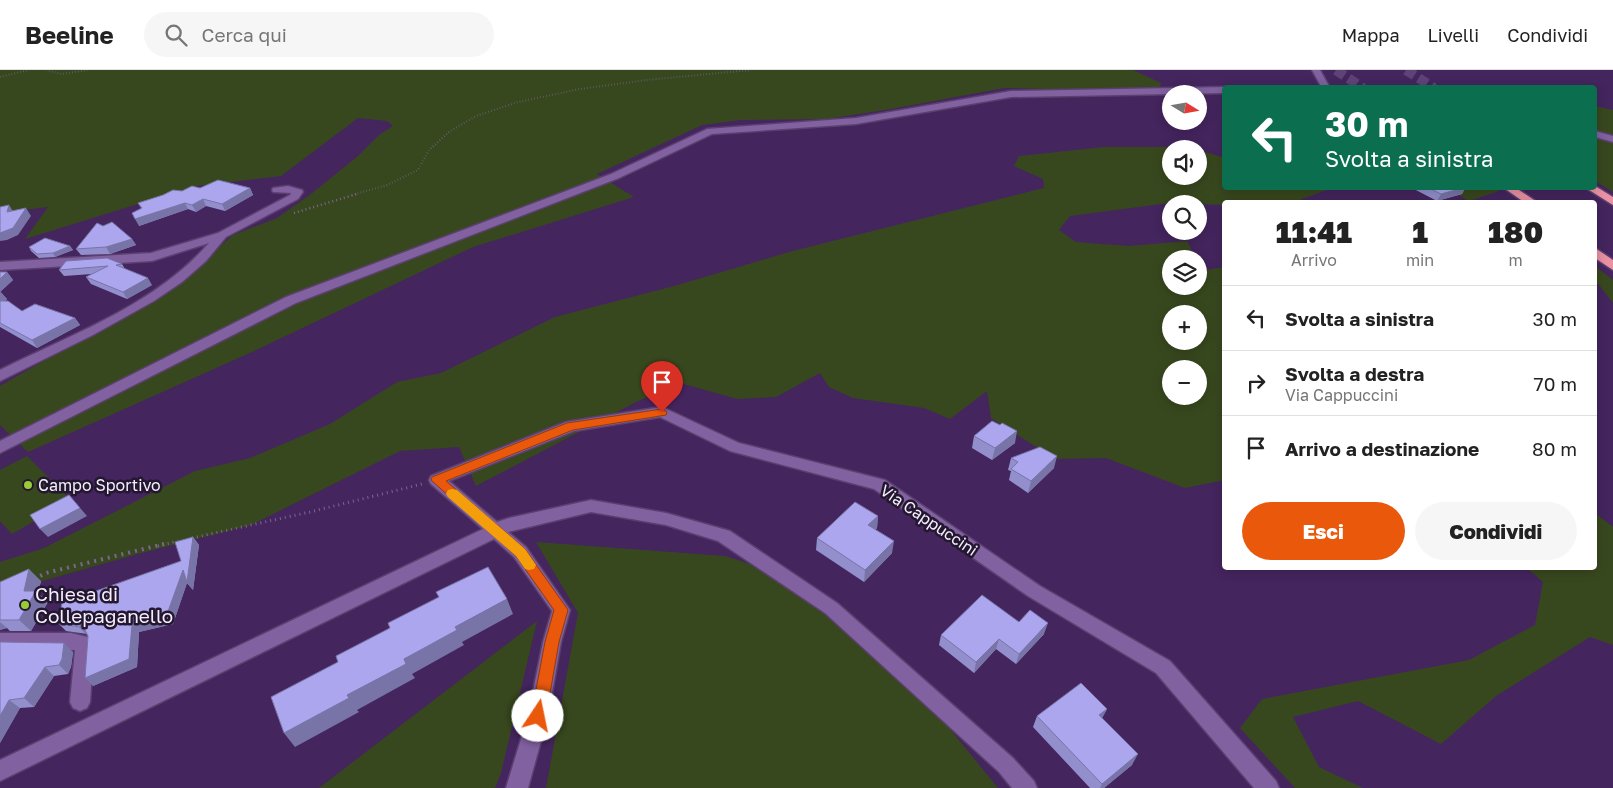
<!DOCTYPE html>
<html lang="it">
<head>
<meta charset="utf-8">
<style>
	body { margin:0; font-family:"Golos Text",sans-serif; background:#f6f6f6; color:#222; height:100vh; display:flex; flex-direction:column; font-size:19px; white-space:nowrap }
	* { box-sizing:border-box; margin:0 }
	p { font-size:16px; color:#767676 }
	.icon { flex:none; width:28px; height:28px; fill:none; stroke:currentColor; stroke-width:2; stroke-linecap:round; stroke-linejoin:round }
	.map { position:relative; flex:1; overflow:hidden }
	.sheet { position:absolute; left:1222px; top:130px; width:375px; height:370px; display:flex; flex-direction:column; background:#fff; border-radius:5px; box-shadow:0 2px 12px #0003 }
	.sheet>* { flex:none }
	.hud { position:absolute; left:1222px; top:15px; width:375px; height:105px; border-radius:5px; box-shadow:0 2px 12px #0003; background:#0b6e4f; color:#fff; overflow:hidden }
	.needle { width:32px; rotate:101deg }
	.fabs { position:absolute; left:1162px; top:15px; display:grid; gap:10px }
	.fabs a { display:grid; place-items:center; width:45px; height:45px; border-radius:50%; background:#fff; box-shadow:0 2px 12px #0003; font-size:25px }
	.pin { position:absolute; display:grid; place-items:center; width:42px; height:42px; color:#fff; margin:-51px -21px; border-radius:50% 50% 50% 0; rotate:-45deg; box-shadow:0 0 5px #0007 }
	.pin .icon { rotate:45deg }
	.me { position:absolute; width:55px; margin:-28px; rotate:11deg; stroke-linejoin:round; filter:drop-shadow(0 0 4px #0008) }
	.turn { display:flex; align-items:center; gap:18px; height:105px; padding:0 20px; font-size:22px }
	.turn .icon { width:65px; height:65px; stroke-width:2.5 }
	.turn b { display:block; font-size:35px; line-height:42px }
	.eta { display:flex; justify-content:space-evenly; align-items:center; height:85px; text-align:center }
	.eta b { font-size:30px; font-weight:800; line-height:35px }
	.primary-button { display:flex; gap:10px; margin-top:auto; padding:10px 20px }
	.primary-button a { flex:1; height:58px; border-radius:30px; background:#ea580c; color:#fff; font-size:20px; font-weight:800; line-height:58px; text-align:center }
	.primary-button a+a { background:#f6f6f6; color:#222 }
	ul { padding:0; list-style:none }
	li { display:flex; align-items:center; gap:15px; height:65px; padding:0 20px; border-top:1px solid #e0e0e0 }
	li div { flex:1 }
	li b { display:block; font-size:19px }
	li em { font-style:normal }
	header { display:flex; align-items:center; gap:30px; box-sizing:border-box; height:70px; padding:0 25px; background:#fff; border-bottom:1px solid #e0e0e0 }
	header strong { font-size:24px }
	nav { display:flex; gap:28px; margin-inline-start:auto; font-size:18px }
	.search { width:350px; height:45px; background:#f6f6f6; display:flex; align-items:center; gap:12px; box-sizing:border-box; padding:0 18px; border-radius:28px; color:#767676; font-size:19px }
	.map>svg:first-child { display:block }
</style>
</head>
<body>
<header>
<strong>Beeline</strong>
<div class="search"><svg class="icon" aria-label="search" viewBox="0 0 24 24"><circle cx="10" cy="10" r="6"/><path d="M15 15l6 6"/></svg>Cerca qui</div>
<nav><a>Mappa</a><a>Livelli</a><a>Condividi</a></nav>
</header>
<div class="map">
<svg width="1613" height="718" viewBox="0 0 1613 718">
	<rect width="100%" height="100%" fill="#44255e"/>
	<!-- green -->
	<path fill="#38481e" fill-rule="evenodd" d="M 0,0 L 1133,0 L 1161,13 L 1158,22 L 1004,18 L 891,39 L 827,49 L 740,50 L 702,55 L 597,104 L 634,127 L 473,177 L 252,282 L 28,382 L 0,355 L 0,316 L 176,215 L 233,165 L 277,148 L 311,124 L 358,86 L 379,65 L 393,56 L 387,51 L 358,48 L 281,106 L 196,116 L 25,169 L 48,137 L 0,143 Z
		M 1595,36 L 1613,40 L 1613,122 L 1595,111 Z
		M 1104,77 L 1186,77 L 1193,79 L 1171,79 L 1171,106 L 1199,106 L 1199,80 L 1225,88 L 1225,118 L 1332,118 L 1294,132 L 1225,132 L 1225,135 L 1169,133 L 1070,146 L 1059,160 L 1076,172 L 1129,176 L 1187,171 L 1196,189 L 1171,189 L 1171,216 L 1199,216 L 1199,201 L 1225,197 L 1225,410 L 1185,418 L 1106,388 L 1055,389 L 991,348 L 987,321 L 950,349 L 924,338 L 853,328 L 829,317 L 820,303 L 776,327 L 737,329 L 680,313 L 640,330 L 476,416 L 459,377 L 400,381 L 251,455 L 138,484 L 0,523 L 0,492 L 44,478 L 195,401 L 250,388 L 330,354 L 397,312 L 441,303 L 555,247 L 674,216 L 789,182 L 1044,118 L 1043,109 L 1014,96 L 1019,86 ZM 1171,244 L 1199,244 L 1199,271 L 1171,271 ZM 1171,299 L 1199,299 L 1199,326 L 1171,326 Z
		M 1446,118 L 1494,118 L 1499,121 L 1469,131 Z
		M 1595,196 L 1613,210 L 1613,233 L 1595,210 Z
		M 27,386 L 71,430 L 12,464 L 0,451 L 0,400 Z
		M 1595,443 L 1613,457 L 1613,575 L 1590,567 L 1496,626 L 1441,674 L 1358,631 L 1293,647 L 1319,697 L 1363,718 L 1295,718 L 1240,658 L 1262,629 L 1469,590 L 1535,555 L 1543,512 L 1527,498 L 1595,498 Z
		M 536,472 L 725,486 L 753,495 L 893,589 L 998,718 L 546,718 L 578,543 Z
		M 537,551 L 501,703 L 495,718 L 319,718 Z"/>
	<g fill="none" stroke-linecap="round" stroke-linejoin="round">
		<!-- highway-tunnel -->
		<path stroke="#5f4376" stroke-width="10" stroke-dasharray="10 5" stroke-linecap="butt" d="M 1336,0 L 1363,18
			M 1406,0 L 1434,18"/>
		<defs>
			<path id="minor" d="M 1312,0 L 1320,0 L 1330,18 L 1322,18 Z
				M 1225,17 L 1225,23 L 1011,27 L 856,54 L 712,64 L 619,108 L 296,233 L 0,383 L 0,371 L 286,227 L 611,104 L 707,59 L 856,48 L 1011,21 Z
				M 1595,61 L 1613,66 L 1613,72 L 1595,67 Z
				M 288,116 L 302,120 L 303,122 L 298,129 L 226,167 L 206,191 L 182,212 L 154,231 L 93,265 L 0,311 L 0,300 C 72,264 155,235 209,173 L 152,191 L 0,200 L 0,192 L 151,183 L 218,163 L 290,125 L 291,123 L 273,122 L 272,120 L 273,118 Z
				M 662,337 L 739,373 L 885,410 L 1040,516 L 1170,591 L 1276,711 L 1279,718 L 1254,718 L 1156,603 L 1028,526 L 874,419 L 730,381 L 660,347 L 574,361 L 449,411 L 497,452 L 509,448 L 591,430 L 666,443 L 730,461 L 837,533 L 1013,688 L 1034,711 L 1037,718 L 1012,718 L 999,702 L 825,543 L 718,471 L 666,455 L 591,442 L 508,462 L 526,477 L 570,540 L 561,572 L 548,646 L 528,718 L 506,718 L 528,646 L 543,572 L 552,541 L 514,487 L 494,469 L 0,711 L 0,690 L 483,459 L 431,414 L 429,410 L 431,406 L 566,352 Z
				M 0,563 L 71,563 L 92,568 L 94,574 L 90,632 L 87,638 L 80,641 L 73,638 L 70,632 L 75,580 L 0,579 Z"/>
			<path id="highway" d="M 1595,116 L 1613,127 L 1613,135 L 1586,118 L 1595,118 Z
				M 1504,118 L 1516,118 L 1537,132 L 1524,132 Z
				M 1595,178 L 1613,190 L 1613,200 L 1595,188 Z"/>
		</defs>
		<!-- minor casing -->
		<use href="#minor" stroke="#5b406f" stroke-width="3"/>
		<!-- highway casing -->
		<use href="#highway" stroke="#5b406f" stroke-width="3"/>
		<!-- path-far3 -->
		<path stroke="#7d6591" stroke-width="2" stroke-dasharray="0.5 2.5" stroke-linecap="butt" d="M 46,0 L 62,4 L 88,0
			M 0,7 L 28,0
			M 352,125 L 387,115 L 418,100 L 429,80 L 449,62 L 476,46 L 518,32 L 580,19 L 647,10 L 751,0"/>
		<!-- path-far2 -->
		<path stroke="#7d6591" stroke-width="2.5" stroke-dasharray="1 3" stroke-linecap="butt" d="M 294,143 L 357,124"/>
		<!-- path-far1 -->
		<path stroke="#7d6591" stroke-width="3" stroke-dasharray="1 4" stroke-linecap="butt" d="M 192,468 L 310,442 L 422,414
			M 158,476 L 178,471"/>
		<!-- path -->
		<path stroke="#7d6591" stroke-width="4" stroke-dasharray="2 5" stroke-linecap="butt" d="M 34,509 L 46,503 L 164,474"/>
		<!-- minor -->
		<use href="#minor" fill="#8161a0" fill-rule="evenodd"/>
		<!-- highway -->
		<use href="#highway" fill="#ea91a3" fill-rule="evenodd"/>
	</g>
	<!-- wall -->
	<path fill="#938fcd" d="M 200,118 L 250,118 L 253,125 L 225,141 L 206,136 L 196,142 L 188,139 L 139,156 L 141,138 L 138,133 L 182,121 Z
		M 1412,118 L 1465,118 L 1462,124 L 1437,131 Z
		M 103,156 L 132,169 L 136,175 L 110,184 L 81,185 L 76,179 Z
		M 70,176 L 73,180 L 55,187 L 39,188 L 31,181 L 29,177 Z
		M 122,194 L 125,199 L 152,215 L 127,229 L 91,214 L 86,207 L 92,204 L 64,206 L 59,200 Z
		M 0,202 L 7,202 L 13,210 L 0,222 L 7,229 L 5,231 L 22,241 L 75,248 L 80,255 L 37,278 L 0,257 Z
		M 974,366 L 1015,373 L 992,390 L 972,378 Z
		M 1011,388 L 1054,398 L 1028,423 L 1009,410 L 1011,401 L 1008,400 Z
		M 878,446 L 877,458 L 875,460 L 892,483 L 864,512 L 816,480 L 817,468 Z
		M 193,467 L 199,475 L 193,520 L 187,513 L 173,554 L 139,562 L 137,597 L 93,616 L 88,566 L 87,564 L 66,561 L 58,553 L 181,491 Z
		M 41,511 L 38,523 L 48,532 L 31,561 L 10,561 L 7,558 L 0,560 L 0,512 Z
		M 1019,552 L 1044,564 L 1016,594 L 996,579 L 974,603 L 939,575 L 941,565 Z
		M 0,572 L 73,582 L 71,597 L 68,604 L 54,606 L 34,637 L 20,638 L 0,673 Z
		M 1107,639 L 1102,648 L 1132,695 L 1104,718 L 1090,718 L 1033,657 L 1037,646 Z"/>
	<!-- shaded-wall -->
	<path fill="#7874a7" d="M 250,118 L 253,125 L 225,141 L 222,134 Z
		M 1463,118 L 1465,118 L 1462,124 L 1437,131 L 1441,124 Z
		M 203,129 L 206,136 L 196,142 L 192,135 Z
		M 185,133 L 188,139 L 139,156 L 135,149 Z
		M 9,135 L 14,143 L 7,142 Z
		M 26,138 L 31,146 L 18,165 L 7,170 L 0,171 L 0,163 Z
		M 132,169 L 136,175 L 110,184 L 106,177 Z
		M 70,176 L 73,180 L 55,187 L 53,183 Z
		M 7,202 L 13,210 L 0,222 L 0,209 Z
		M 148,208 L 152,215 L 127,229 L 123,222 Z
		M 1,222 L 7,229 L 0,236 L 0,223 Z
		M 75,248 L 80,255 L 37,278 L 32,270 Z
		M 1017,361 L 1015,373 L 992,390 L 995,378 Z
		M 1057,386 L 1054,398 L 1028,423 L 1031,411 Z
		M 69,425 L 87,446 L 48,467 L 40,459 Z
		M 878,446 L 877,458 L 868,467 L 868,455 Z
		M 193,467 L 199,475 L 193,520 L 187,513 L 173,554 L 139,562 L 137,597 L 93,616 L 85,608 L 132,555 L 166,547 Z
		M 894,471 L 892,483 L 864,512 L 865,500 Z
		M 29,499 L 41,511 L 38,523 L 48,532 L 31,561 L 19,550 L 24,521 Z
		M 507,529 L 513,544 L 462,572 L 464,575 L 412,604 L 415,608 L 357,640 L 359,642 L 295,677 L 284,663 L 347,625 L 455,557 Z
		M 84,548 L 91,555 L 87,565 L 79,557 Z
		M 0,552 L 7,558 L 0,560 Z
		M 1048,553 L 1044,564 L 1016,594 L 1019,584 Z
		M 999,569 L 996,579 L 974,603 L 976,592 Z
		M 64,573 L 73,582 L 71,597 L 68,604 L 59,595 Z
		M 45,597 L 54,606 L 34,637 L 24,628 Z
		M 9,630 L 20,638 L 0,673 L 0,646 Z
		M 1107,639 L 1101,650 L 1099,645 Z
		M 1138,684 L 1132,695 L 1104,718 L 1100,718 L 1102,714 Z"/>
	<!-- building -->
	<path fill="#aba6ee" stroke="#7874a7" d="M 218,110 L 250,118 L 222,134 L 203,129 L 192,135 L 185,133 L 135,149 L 132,143 L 142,138 L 138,133 L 163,125 L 173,120 L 182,121 L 192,116 L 200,118 Z
		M 1429,118 L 1463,118 L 1441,124 Z
		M 9,135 L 7,142 L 26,138 L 13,158 L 0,163 L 0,137 Z
		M 112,152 L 132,169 L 106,177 L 76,179 L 97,153 L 103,156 Z
		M 45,168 L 70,176 L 53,183 L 37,184 L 29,177 Z
		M 107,188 L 122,194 L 116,195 L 148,208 L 123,222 L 86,207 L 108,196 L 59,200 L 66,191 Z
		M 0,202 L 7,202 L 0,209 Z
		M 0,231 L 8,231 L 22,241 L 35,234 L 75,248 L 32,270 L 0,253 Z
		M 992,351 L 1000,355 L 1002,353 L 1017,361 L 995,378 L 974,366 Z
		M 1040,377 L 1057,386 L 1031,411 L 1011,399 L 1018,392 L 1011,388 Z
		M 69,425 L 80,438 L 40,459 L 30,445 Z
		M 855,432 L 878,446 L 868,455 L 894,471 L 865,500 L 817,468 Z
		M 193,467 L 187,512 L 183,500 L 166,547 L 132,555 L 129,589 L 85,608 L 88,566 L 84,558 L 84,548 L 79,557 L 58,553 L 62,533 L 181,491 L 175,472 Z
		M 488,497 L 507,529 L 455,557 L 457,560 L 404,589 L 406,594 L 347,625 L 349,628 L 284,663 L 271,627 L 338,592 L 336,586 L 390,558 L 388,553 L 439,527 L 436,522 Z
		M 29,499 L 24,521 L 36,521 L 19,550 L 0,550 L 0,512 Z
		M 982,525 L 1019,552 L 1030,540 L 1048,553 L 1019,584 L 999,569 L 976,592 L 941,565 Z
		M 0,572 L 64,573 L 62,589 L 59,595 L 45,597 L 24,628 L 9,630 L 0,646 Z
		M 1081,613 L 1107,639 L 1099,645 L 1138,684 L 1102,714 L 1037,646 Z"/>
	<!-- route -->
	<path fill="#ea580c" stroke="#983908" d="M 662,339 L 667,342 L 666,345 L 573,360 L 446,411 L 525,479 L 568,540 L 559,572 L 546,646 L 543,651 L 538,653 L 533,651 L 531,646 L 545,572 L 554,540 L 516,486 L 431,410 L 432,407 L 567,353 Z"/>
	<!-- slow -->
	<path fill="#f59e0b" d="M 452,419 L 457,420 L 525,479 L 536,495 L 534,499 L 529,500 L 525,499 L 516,486 L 448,427 L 446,424 L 448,420 Z"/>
	<!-- markers -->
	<g fill="#99cb35" stroke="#241730" stroke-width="2">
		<circle cx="28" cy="415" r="5"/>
		<circle cx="25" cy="535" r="5"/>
	</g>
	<g text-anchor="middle" stroke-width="5" stroke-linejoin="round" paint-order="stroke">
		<!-- poi labels -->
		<g font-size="16" fill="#f5effd" stroke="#241730" text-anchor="start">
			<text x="38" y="421">Campo Sportivo</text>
		</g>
		<!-- street labels -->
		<g font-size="16" fill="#f5effd" stroke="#241730">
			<text transform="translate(929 450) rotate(34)" y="6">Via Cappuccini</text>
		</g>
		<!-- near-poi labels -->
		<g font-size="19" fill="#f5effd" stroke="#241730" text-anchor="start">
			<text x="35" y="531">Chiesa di<tspan x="35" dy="22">Collepaganello</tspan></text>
		</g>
	</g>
</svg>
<div class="fabs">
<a><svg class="needle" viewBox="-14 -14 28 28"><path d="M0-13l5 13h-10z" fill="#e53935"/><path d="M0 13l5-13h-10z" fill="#767676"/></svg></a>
<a><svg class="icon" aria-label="sound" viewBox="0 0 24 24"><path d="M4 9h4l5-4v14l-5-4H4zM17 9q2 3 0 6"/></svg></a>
<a><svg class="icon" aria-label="search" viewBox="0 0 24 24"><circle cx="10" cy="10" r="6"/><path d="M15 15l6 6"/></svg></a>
<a><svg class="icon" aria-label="layers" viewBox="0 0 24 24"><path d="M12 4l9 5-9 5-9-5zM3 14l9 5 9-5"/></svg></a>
<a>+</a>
<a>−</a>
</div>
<div class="pin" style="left:662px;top:342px;background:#d93025"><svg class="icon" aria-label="arrive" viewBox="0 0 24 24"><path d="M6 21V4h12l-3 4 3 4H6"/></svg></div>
<svg class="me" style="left:538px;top:646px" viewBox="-20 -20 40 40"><circle r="19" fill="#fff"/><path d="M0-13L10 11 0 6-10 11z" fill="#ea580c"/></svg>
<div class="hud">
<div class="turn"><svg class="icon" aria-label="left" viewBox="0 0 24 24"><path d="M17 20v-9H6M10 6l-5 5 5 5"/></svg><div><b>30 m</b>Svolta a sinistra</div></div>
</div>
<section class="sheet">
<div class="eta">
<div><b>11:41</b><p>Arrivo</p></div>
<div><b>1</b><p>min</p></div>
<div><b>180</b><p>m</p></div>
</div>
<ul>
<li><svg class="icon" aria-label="left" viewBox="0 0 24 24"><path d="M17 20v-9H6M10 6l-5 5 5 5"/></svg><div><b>Svolta a sinistra</b></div><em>30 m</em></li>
<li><svg class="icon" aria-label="right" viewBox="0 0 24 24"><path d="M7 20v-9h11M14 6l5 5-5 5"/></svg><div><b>Svolta a destra</b><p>Via Cappuccini</p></div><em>70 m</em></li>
<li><svg class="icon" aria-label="arrive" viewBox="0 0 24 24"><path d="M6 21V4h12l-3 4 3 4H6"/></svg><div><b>Arrivo a destinazione</b></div><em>80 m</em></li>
</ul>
<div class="primary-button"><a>Esci</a><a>Condividi</a></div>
</section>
</div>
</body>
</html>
